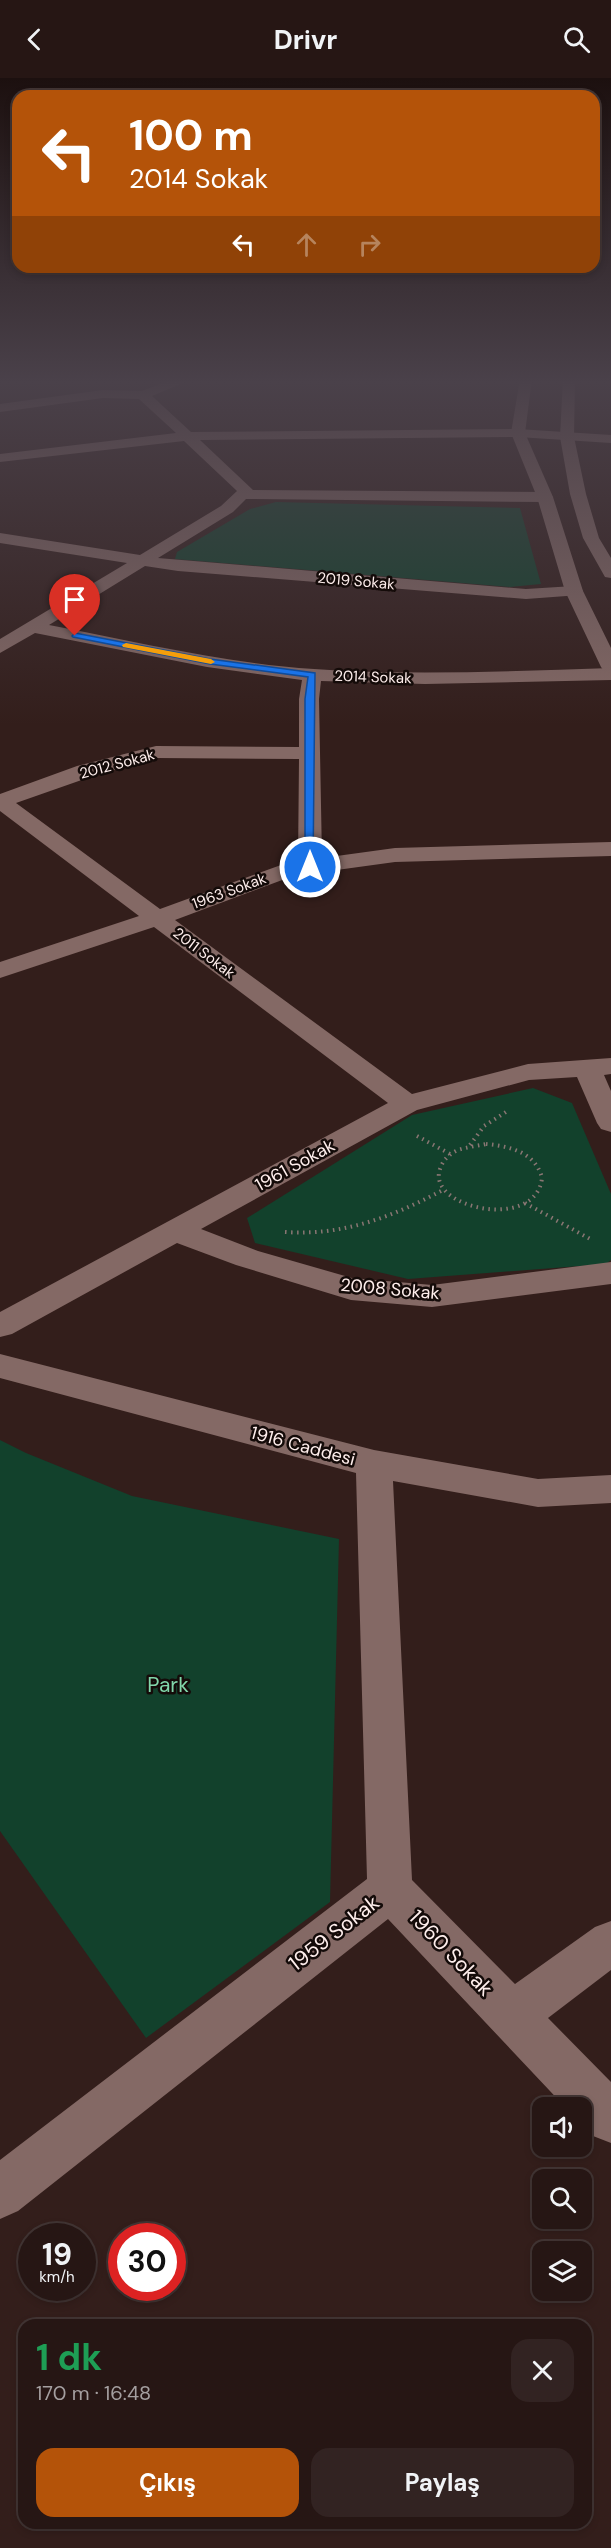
<!DOCTYPE html>
<html lang="tr">
<head>
<meta charset="utf-8">
<style>
	body { margin:0; font-family:"DM Sans",sans-serif; background:#322322; color:#f1f3f6; height:100vh; display:flex; flex-direction:column; font-size:22px; white-space:nowrap }
	* { box-sizing:border-box; margin:0 }
	p { font-size:20px; color:#a49fa0 }
	.icon { flex:none; width:33px; height:33px; fill:none; stroke:currentColor; stroke-width:2; stroke-linecap:round; stroke-linejoin:round }
	.map { position:relative; flex:1; overflow:hidden }
	.sheet { position:absolute; left:18px; top:2241px; width:574px; height:210px; display:flex; flex-direction:column; background:#261614; border-radius:18px; box-shadow:0 3px 9px #0003,0 0 0 2px #423534 }
	.sheet>* { flex:none }
	.hud { position:absolute; left:12px; top:12px; width:588px; height:183px; border-radius:18px; box-shadow:0 3px 9px #0003,0 0 0 2px #423534; background:#b45309; color:#fff; overflow:hidden }
	.buttons { position:absolute; left:532px; top:2019px; display:grid; gap:12px }
	.buttons a { display:grid; place-items:center; width:60px; height:60px; border-radius:12px; background:#261614; box-shadow:0 3px 9px #0003,0 0 0 2px #423534; font-size:30px }
	.speed { position:absolute; left:18px; top:2145px; display:flex; gap:12px; font-size:30px; font-weight:700; text-align:center }
	.speed>* { display:grid; place-content:center; width:78px; height:78px; border-radius:50%; background:#261614; box-shadow:0 3px 9px #0003,0 0 0 2px #423534; line-height:1 }
	.speed small { font-size:15px; font-weight:400 }
	.speed .limit { border:9px solid #d22; background:#fff; color:#111 }
	.pin { position:absolute; display:grid; place-items:center; width:51px; height:51px; color:#fff; margin:-62px -26px; border-radius:50% 50% 50% 0; rotate:-45deg; box-shadow:0 0 6px #0007 }
	.pin .icon { rotate:45deg }
	.me { position:absolute; width:66px; margin:-33px; rotate:0deg; stroke-linejoin:round; filter:drop-shadow(0 0 4px #0008) }
	.turn { display:flex; align-items:center; gap:21px; height:126px; padding:0 18px; font-size:27px }
	.turn .icon { width:78px; height:78px; stroke-width:2.5 }
	.turn b { display:block; font-size:42px; line-height:51px }
	.lanes { display:flex; align-items:center; height:57px; padding:0 18px; background:#0003; justify-content:center; gap:30px; direction:ltr }
	.lanes .off { opacity:.35 }
	.round { display:grid; place-items:center; flex:none; width:63px; height:63px; border-radius:18px; background:#322322 }
	.summary { display:flex; align-items:center; justify-content:space-between; height:102px; padding:0 18px }
	h1 { font-size:36px; font-weight:700; line-height:45px; color:#1e9e55 }
	.primary-button { display:flex; gap:12px; margin-top:auto; padding:12px 18px }
	.primary-button a { flex:1; height:69px; border-radius:18px; background:#b45309; color:#fff; font-size:24px; font-weight:700; line-height:69px; text-align:center }
	.primary-button a+a { background:#322322; color:#f1f3f6 }
	header { display:flex; justify-content:space-between; align-items:center; height:78px; padding:0 18px; background:#261614; font-size:27px; font-weight:700 }
	.map>svg:first-child { display:block }
</style>
</head>
<body>
<header><svg class="icon" aria-label="back" viewBox="0 0 24 24"><path d="M15 5l-7 7 7 7"/></svg>Drivr<svg class="icon" aria-label="search" viewBox="0 0 24 24"><circle cx="10" cy="10" r="6"/><path d="M15 15l6 6"/></svg></header>
<div class="map">
<svg width="611" height="2470" viewBox="0 0 611 2470">
	<rect width="100%" height="100%" fill="#331e1b"/>
	<!-- green -->
	<path fill="#12412c" d="M 276,424 L 520,430 L 541,506 L 510,509 L 175,481 L 177,474 L 250,431 Z
		M 533,1010 L 572,1025 L 611,1116 L 611,1182 L 606,1186 L 408,1201 L 255,1165 L 247,1140 L 412,1037 Z
		M 0,1362 L 26,1375 L 132,1418 L 339,1461 L 330,1824 L 146,1960 L 0,1753 Z"/>
	<g fill="none" stroke-linecap="round" stroke-linejoin="round">
		<!-- path -->
		<path stroke="#897673" stroke-width="4" stroke-dasharray="1.5 4.5" stroke-linecap="butt" d="M 417,1058 L 450,1076
			M 486,1066 C 510,1068 536,1075 542,1100 C 536,1154 426,1130 440,1091 C 443,1082 449,1076 458,1072 C 467,1069 477,1068 486,1066 Z
			M 470,1067 L 484,1048 L 506,1034
			M 525,1125 L 592,1162
			M 285,1154 C 343,1158 392,1139 443,1112"/>
		<!-- street -->
		<path fill="#846965" fill-rule="evenodd" d="M 173,301 L 192,301 L 152,318 L 191,354 L 518,351 L 611,357 L 611,365 L 518,359 L 200,362 L 253,412 L 545,414 L 553,419 L 545,424 L 246,421 L 233,434 L 158,480 L 526,511 L 574,508 L 580,509 L 583,513 L 580,517 L 526,521 L 178,493 L 145,488 L 49,547 C 137,564 225,585 314,591 C 413,598 512,593 611,590 L 611,602 L 425,606 L 321,603 L 319,621 L 322,780 L 395,770 L 611,764 L 611,778 L 395,784 L 293,798 L 175,842 L 412,1016 L 528,986 L 611,980 L 611,996 L 604,997 L 611,1013 L 611,1054 L 601,1051 L 597,1045 L 577,999 L 529,1002 L 417,1032 L 201,1151 L 258,1173 L 352,1200 L 432,1207 L 611,1184 L 611,1206 L 432,1229 L 351,1222 L 236,1187 L 177,1165 L 12,1256 L 0,1259 L 0,1234 L 388,1025 L 154,849 L 0,900 L 0,884 L 139,838 L 0,733 L 0,716 L 77,688 L 156,668 L 299,669 L 299,621 L 302,602 L 207,589 L 35,555 L 0,575 L 0,561 L 127,485 L 0,465 L 0,455 L 140,477 L 221,428 L 237,413 L 184,363 L 0,384 L 0,376 L 176,355 L 139,321 L 103,320 L 0,334 L 0,326 L 103,312 L 142,313 ZM 157,680 L 299,681 L 298,784 L 281,787 L 160,831 L 16,725 L 93,698 Z
			M 0,1276 L 374,1372 L 538,1401 L 611,1397 L 611,1425 L 538,1429 L 393,1403 L 412,1802 L 515,1906 L 595,1849 L 611,1843 L 611,1892 L 548,1940 L 611,2004 L 611,2065 L 593,2058 L 582,2046 L 582,2030 L 566,2030 L 388,1841 L 18,2133 L 0,2141 L 0,2082 L 367,1801 L 356,1395 L 0,1300 Z"/>
		<!-- secondary -->
		<path fill="#846965" fill-rule="evenodd" d="M 520,301 L 532,301 L 525,355 L 553,419 L 583,513 L 611,570 L 611,595 L 604,593 L 601,589 L 565,513 L 537,419 L 511,355 Z
			M 563,301 L 575,301 L 574,359 L 586,416 L 599,460 L 611,480 L 611,500 L 605,499 L 583,460 L 570,416 L 560,359 Z"/>
	</g>
	<!-- sky -->
	<linearGradient id="sky" x2="0" y2="1"><stop stop-color="#1c100f"/><stop offset="0.47" stop-color="#4a414a"/><stop offset="1" stop-color="#4a414a" stop-opacity="0"/></linearGradient>
	<rect width="611" height="647" fill="url(#sky)"/>
	<!-- route -->
	<path fill="#1a73e8" stroke="#114b97" stroke-width="1.5" d="M 75,555 L 210,581 L 315,595 L 313,791 L 305,789 L 305,621 L 308,599 L 210,586 L 73,559 L 72,558 Z"/>
	<!-- slow -->
	<path fill="#f59e0b" d="M 126,565 L 211,581 L 215,584 L 211,586 L 123,569 L 122,567 Z"/>
	<g text-anchor="middle" stroke-width="5" stroke-linejoin="round" paint-order="stroke">
		<!-- far-street labels -->
		<g font-size="15" fill="#feeeec" stroke="#140b09">
			<text transform="translate(356 503) rotate(5)" y="5">2019 Sokak</text>
			<text transform="translate(373 599) rotate(2)" y="5">2014 Sokak</text>
			<text transform="translate(117 686) rotate(-15)" y="5">2012 Sokak</text>
			<text transform="translate(229 813) rotate(-20)" y="5">1963 Sokak</text>
			<text transform="translate(204 875) rotate(37)" y="5">2011 Sokak</text>
		</g>
		<!-- street labels -->
		<g font-size="18" fill="#feeeec" stroke="#140b09">
			<text transform="translate(295 1087) rotate(-29)" y="6">1961 Sokak</text>
			<text transform="translate(390 1211) rotate(5)" y="6">2008 Sokak</text>
			<text transform="translate(303 1368) rotate(15)" y="6">1916 Caddesi</text>
		</g>
		<!-- near-park labels -->
		<g font-size="21" fill="#81d7aa" stroke="#140b09">
			<text x="168" y="1614">Park</text>
		</g>
		<!-- near-street labels -->
		<g font-size="21" fill="#feeeec" stroke="#140b09">
			<text transform="translate(334 1855) rotate(-38)" y="7">1959 Sokak</text>
			<text transform="translate(451 1875) rotate(46)" y="7">1960 Sokak</text>
		</g>
	</g>
</svg>
<div class="buttons">
<a><svg class="icon" aria-label="sound" viewBox="0 0 24 24"><path d="M4 9h4l5-4v14l-5-4H4zM17 9q2 3 0 6"/></svg></a>
<a><svg class="icon" aria-label="search" viewBox="0 0 24 24"><circle cx="10" cy="10" r="6"/><path d="M15 15l6 6"/></svg></a>
<a><svg class="icon" aria-label="layers" viewBox="0 0 24 24"><path d="M12 4l9 5-9 5-9-5zM3 14l9 5 9-5"/></svg></a>
</div>
<div class="speed"><div>19<small>km/h</small></div><div class="limit">30</div></div>
<div class="pin" style="left:75px;top:558px;background:#d93025"><svg class="icon" aria-label="arrive" viewBox="0 0 24 24"><path d="M6 21V4h12l-3 4 3 4H6"/></svg></div>
<svg class="me" style="left:310px;top:789px" viewBox="-20 -20 40 40"><circle r="17" fill="#1a73e8" stroke="#fff" stroke-width="3"/><path d="M0-11L8 9 0 5-8 9z" fill="#fff"/></svg>
<div class="hud">
<div class="turn"><svg class="icon" aria-label="left" viewBox="0 0 24 24"><path d="M17 20v-9H6M10 6l-5 5 5 5"/></svg><div><b>100 m</b>2014 Sokak</div></div>
<div class="lanes"><svg class="icon" aria-label="left" viewBox="0 0 24 24"><path d="M17 20v-9H6M10 6l-5 5 5 5"/></svg><svg class="icon off" aria-label="ahead" viewBox="0 0 24 24"><path d="M12 20V5M6 11l6-6 6 6"/></svg><svg class="icon off" aria-label="right" viewBox="0 0 24 24"><path d="M7 20v-9h11M14 6l5 5-5 5"/></svg></div>
</div>
<section class="sheet">
<div class="summary"><div><h1>1 dk</h1><p>170 m · 16:48</p></div><a class="round"><svg class="icon" aria-label="close" viewBox="0 0 24 24"><path d="M6 6l12 12M18 6L6 18"/></svg></a></div>
<div class="primary-button"><a>Çıkış</a><a>Paylaş</a></div>
</section>
</div>
</body>
</html>
